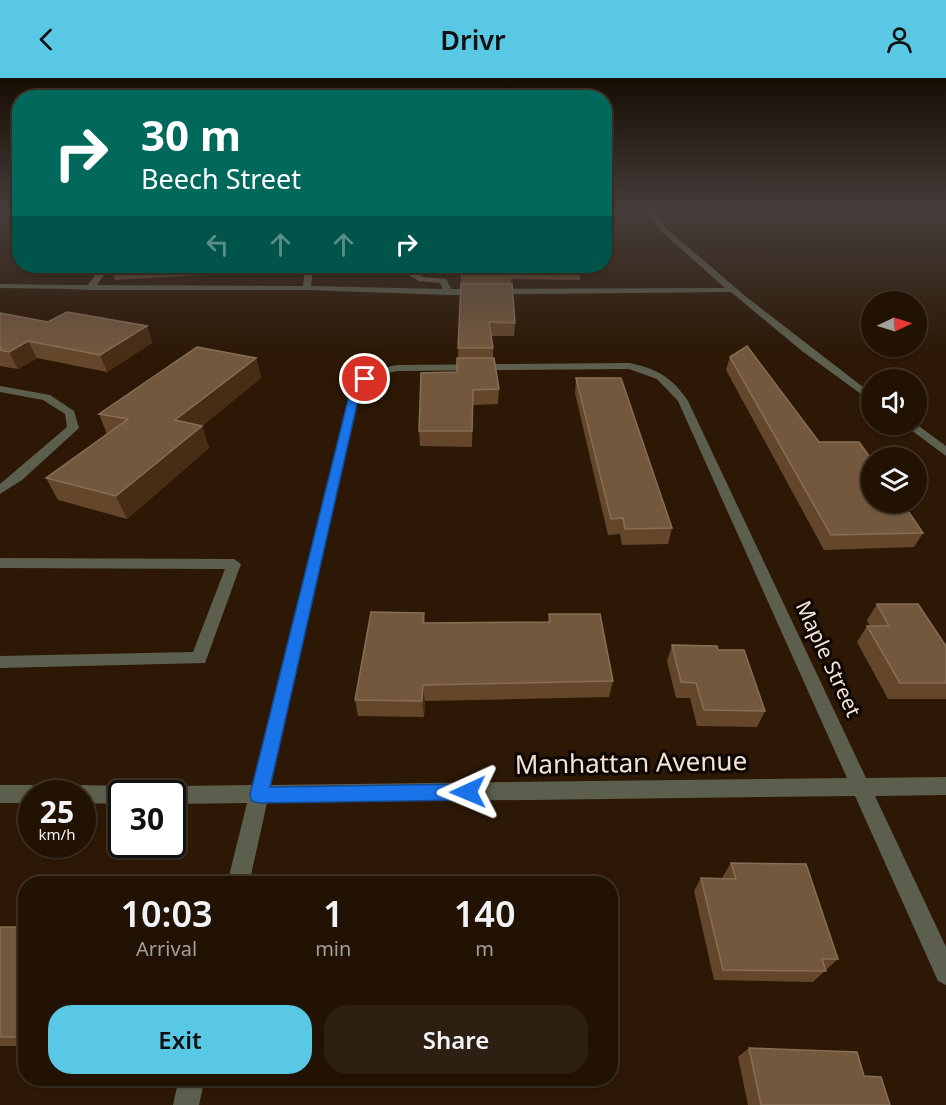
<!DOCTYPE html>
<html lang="en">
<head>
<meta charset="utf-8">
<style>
	body { margin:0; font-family:"Noto Sans",sans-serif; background:#2d2013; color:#f1f3f6; height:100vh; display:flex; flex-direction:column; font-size:22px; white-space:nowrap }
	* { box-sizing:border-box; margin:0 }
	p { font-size:20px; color:#a29e9a }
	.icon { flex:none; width:33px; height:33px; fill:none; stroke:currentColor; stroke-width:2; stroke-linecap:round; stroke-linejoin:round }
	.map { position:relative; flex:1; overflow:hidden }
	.details { position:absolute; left:18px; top:798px; width:600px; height:210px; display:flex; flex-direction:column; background:#211204; border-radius:24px; box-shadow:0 2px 4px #0004,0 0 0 2px #3e3226 }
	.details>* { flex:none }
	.guide { position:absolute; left:12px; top:12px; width:600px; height:183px; border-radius:24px; box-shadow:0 2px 4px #0004,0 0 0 2px #3e3226; background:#00695c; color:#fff; overflow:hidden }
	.needle { width:39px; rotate:86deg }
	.buttons { position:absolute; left:861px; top:213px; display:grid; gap:12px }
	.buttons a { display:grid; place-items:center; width:66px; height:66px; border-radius:50%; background:#211204; box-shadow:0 2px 4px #0004,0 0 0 2px #3e3226; font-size:30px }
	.speed { position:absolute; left:18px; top:702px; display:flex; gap:12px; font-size:30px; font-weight:700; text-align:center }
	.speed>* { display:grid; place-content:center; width:78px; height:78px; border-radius:50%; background:#211204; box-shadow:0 2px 4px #0004,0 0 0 2px #3e3226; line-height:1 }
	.speed small { font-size:15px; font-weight:400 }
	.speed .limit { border:3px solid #111; border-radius:9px; background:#fff; color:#111 }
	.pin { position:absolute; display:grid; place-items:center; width:51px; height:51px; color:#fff; margin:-26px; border:3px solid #fff; border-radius:50%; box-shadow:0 2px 6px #0007 }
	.me { position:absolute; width:66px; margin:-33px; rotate:269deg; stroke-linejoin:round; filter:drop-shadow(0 0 4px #0008) }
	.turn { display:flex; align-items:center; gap:21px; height:126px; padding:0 30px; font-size:27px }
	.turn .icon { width:78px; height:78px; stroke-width:2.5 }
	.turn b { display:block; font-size:42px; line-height:51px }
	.lanes { display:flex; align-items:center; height:57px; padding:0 30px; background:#0003; justify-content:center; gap:30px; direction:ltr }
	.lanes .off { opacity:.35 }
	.eta { display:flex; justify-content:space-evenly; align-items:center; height:102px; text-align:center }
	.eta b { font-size:36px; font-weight:600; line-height:42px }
	.button { display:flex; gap:12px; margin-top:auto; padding:12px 30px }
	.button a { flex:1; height:69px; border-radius:24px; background:#59c8e5; color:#111; font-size:24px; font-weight:600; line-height:69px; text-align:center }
	.button a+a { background:#2d2013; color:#f1f3f6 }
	header { display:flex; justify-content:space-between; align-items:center; height:78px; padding:0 30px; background:#59c8e5; color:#111; font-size:27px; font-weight:600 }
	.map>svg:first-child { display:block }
</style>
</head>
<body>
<header><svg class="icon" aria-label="back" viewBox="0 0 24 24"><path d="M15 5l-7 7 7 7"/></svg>Drivr<svg class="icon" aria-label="person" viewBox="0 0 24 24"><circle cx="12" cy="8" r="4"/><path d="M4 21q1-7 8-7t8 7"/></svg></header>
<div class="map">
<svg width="946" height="1027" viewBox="0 0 946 1027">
	<rect width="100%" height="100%" fill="#2c1805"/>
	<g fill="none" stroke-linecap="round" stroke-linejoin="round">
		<!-- lane -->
		<path fill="#5d5f4e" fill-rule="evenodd" d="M 604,138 L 616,148 L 616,150 L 612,150 L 604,144 Z
			M 102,188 L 110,188 L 97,207 L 303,208 L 305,188 L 313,188 L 311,208 L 443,211 L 440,205 L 419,203 L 392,188 L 401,188 L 424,199 L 446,201 L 453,214 L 449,217 L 307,212 L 90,212 L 68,211 L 64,209 L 68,207 L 88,207 Z
			M 0,308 L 50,317 L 74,333 L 79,350 L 22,402 L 0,416 L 0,406 L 67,349 L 65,336 L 43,322 L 0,314 Z
			M 0,480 L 234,481 L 241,486 L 205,585 L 0,590 L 0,578 L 193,574 L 225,491 L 0,490 Z"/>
		<!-- street -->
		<path fill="#5d5f4e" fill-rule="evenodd" d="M 645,131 L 652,131 L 667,151 L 744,217 L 872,316 L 872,324 L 802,273 L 731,214 L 449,217 L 445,214 L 449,211 L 725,210 L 662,154 Z
			M 0,206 L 68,207 L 72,209 L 68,211 L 0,210 Z
			M 629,285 C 656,290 673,300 688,323 L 866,700 L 946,699 L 946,717 L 875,718 L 946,869 L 946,907 L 938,903 L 855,718 L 267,725 L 249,806 L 227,806 L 247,725 L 172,726 L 172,716 L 163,716 L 165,711 L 172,708 L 252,707 L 348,322 C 363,296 367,293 397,287 ZM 629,291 L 657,301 L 678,323 L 847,700 L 271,707 L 358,322 C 370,301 373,298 397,293 Z
			M 903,346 L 916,346 L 946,368 L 946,378 Z
			M 0,707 L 32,707 L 39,710 L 42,716 L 32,716 L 32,725 L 0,725 Z
			M 82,707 L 122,708 L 129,711 L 131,716 L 122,716 L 122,726 L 82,725 L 82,716 L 72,716 L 75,710 Z
			M 179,1000 L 205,1000 L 199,1027 L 173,1027 Z"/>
	</g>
	<!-- wall -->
	<path fill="#64472b" d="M 110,188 L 242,188 L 240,195 L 115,202 Z
		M 434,188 L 581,188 L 580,202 L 511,201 L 515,245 L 514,258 L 491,258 L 493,270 L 493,280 L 499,311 L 498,326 L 473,327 L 472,369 L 420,368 L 419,353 L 457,294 L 458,280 L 461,194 L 438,196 Z
		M 0,235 L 48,244 L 147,248 L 152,265 L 107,294 L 37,280 L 18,291 L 0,288 Z
		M 730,279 L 819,364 L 923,455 L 914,469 L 824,472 L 726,292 Z
		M 256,280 L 261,300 L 202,348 L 209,370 L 127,441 L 58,422 L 46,400 L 107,356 L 99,336 Z
		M 576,300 L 672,450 L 668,466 L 622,467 L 620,456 L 608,457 L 575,315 Z
		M 877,526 L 946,568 L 946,621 L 888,621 L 857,564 L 867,548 L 870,548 L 867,542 Z
		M 424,535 L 425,545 L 548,544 L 549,536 L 613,603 L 609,619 L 425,623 L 424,639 L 358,638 L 355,622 Z
		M 672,567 L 718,572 L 765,633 L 757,649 L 697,648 L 690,620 L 676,620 L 667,583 Z
		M 731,785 L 838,881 L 813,904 L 714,902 L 694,813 L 701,800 L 723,800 L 723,798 Z
		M 0,849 L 26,849 L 26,968 L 0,968 Z
		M 749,970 L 890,1027 L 748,1027 L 738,979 Z"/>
	<!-- shaded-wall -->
	<path fill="#472d14" d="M 238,188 L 242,188 L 240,195 Z
		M 438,188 L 461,188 L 461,194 L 438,196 Z
		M 147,248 L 152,265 L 107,294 L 100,277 Z
		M 28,263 L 37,280 L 18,291 L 9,274 Z
		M 256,280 L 261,300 L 202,348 L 209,370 L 127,441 L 116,418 L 175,342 Z
		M 423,607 L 425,623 L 424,639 L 422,623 Z"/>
	<!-- building -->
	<path fill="#73583e" stroke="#876e56" stroke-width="1.5" d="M 461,206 L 512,206 L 515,245 L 489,244 L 493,270 L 458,270 Z
		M 67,234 L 147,248 L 100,277 L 28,263 L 9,274 L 0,272 L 0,235 L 48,244 Z
		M 747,268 L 819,364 L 859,364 L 872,382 L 872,424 L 902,424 L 923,455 L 831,457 L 730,279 Z
		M 197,269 L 256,280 L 175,342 L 202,348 L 116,418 L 46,400 L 128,341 L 99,336 Z
		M 457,280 L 494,280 L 499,311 L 473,312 L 472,353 L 419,353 L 421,295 L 457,294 Z
		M 576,300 L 621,300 L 672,450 L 625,451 L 623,440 L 611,441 Z
		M 877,526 L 918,526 L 946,568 L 946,605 L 900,605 L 867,548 L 889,548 Z
		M 371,534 L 424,535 L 423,545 L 550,544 L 549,536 L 600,536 L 613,603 L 423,607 L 422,623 L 355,622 Z
		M 672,567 L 717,568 L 718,572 L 744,572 L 765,633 L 704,632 L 696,605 L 681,604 Z
		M 731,785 L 806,786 L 838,881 L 822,881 L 826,893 L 723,892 L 701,800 L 736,801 Z
		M 0,849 L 26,849 L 26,957 L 25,959 L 0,959 Z
		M 749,970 L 857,974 L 864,998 L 881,999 L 890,1027 L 761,1027 Z"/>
	<!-- sky -->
	<linearGradient id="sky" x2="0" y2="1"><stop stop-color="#180d03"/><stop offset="0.48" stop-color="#453d3b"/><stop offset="1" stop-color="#453d3b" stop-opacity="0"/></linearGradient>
	<rect width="946" height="275" fill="url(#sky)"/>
	<!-- route -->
	<path fill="#1a73e8" stroke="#114b97" stroke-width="1.5" d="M 365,298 L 369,301 L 358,322 L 270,709 L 468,706 L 474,709 L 477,714 L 474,720 L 468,722 L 259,725 L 252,723 L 250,717 L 348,322 L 361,299 Z"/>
	<g text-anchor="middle" stroke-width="6" stroke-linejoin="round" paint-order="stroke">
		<!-- street labels -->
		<g font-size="21" fill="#f3e4d8" stroke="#0e0602">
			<text transform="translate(828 581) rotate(65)" y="7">Maple Street</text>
		</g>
		<!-- near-street labels -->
		<g font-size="26" fill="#f3e4d8" stroke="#0e0602">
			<text transform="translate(631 685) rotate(-1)" y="9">Manhattan Avenue</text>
		</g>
	</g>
</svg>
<div class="buttons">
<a><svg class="needle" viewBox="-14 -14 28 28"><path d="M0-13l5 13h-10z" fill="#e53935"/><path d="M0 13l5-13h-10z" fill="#a29e9a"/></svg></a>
<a><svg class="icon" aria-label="sound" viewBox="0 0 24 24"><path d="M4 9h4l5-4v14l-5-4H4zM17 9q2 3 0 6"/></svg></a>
<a><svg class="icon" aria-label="layers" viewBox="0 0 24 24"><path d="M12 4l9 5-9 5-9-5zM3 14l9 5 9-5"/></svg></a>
</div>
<div class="speed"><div>25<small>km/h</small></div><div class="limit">30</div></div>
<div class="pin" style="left:365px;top:301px;background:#d93025"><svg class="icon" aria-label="arrive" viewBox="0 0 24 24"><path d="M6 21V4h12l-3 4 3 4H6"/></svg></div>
<svg class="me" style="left:468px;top:714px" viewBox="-20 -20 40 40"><path d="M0-17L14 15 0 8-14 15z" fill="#1a73e8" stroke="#fff" stroke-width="4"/></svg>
<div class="guide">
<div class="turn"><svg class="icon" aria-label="right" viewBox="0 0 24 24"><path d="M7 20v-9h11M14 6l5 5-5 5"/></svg><div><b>30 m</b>Beech Street</div></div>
<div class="lanes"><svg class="icon off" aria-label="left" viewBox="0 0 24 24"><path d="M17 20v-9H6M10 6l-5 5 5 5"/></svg><svg class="icon off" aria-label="ahead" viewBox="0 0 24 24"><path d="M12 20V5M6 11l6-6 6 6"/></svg><svg class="icon off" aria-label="ahead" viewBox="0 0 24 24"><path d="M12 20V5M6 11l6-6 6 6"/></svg><svg class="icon" aria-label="right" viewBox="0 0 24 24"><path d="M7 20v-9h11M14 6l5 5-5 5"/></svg></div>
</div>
<section class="details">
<div class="eta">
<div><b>10:03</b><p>Arrival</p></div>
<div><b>1</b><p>min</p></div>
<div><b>140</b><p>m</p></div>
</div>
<div class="button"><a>Exit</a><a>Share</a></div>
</section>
</div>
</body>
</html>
